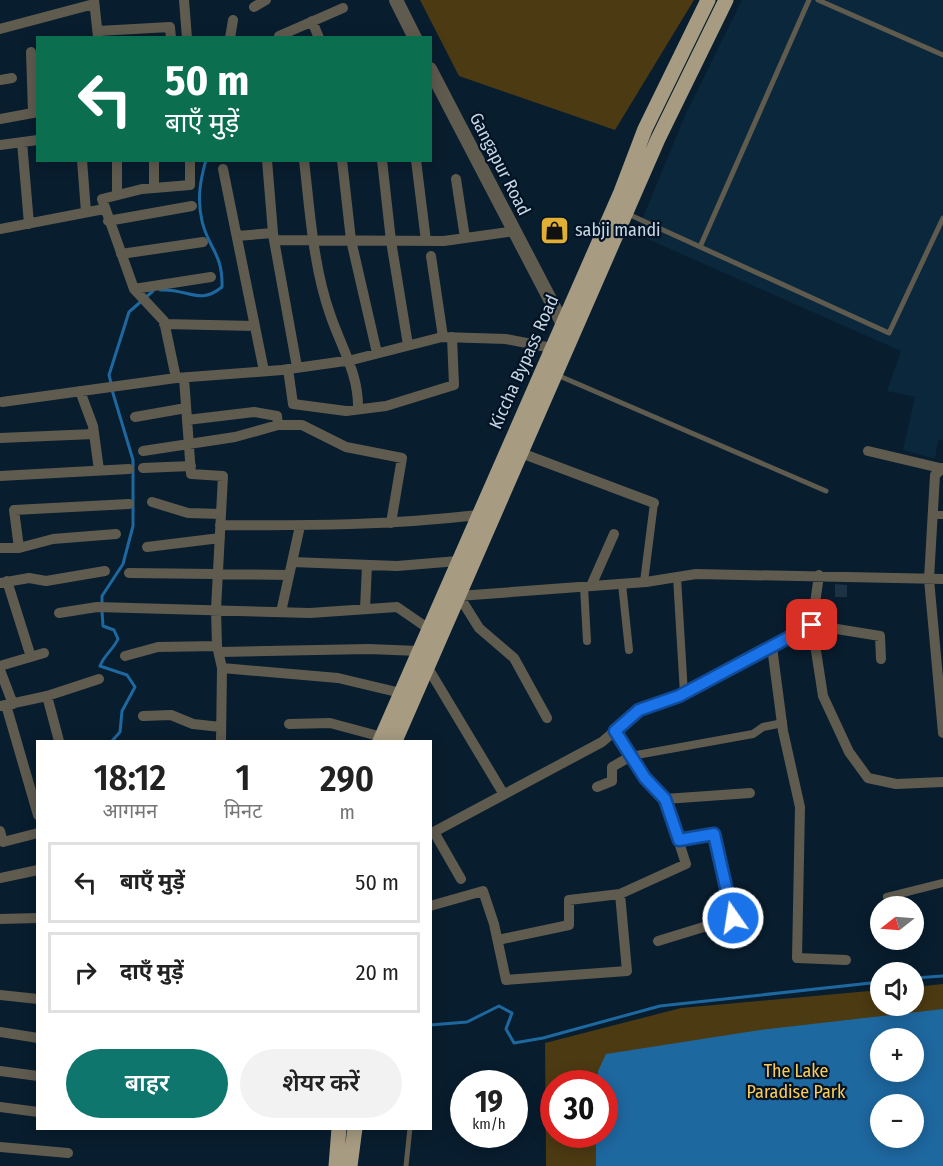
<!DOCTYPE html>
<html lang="hi">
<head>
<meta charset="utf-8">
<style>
	body { margin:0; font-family:"Fira Sans Condensed","Noto Sans Devanagari",sans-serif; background:#f2f2f2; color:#222; height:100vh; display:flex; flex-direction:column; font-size:22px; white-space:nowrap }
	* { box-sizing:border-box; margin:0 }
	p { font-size:20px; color:#767676 }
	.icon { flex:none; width:33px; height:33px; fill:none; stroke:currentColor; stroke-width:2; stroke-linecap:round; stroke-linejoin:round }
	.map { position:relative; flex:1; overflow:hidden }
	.drawer { position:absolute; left:36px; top:740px; width:396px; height:390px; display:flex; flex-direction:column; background:#fff; border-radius:0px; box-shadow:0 3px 15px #0003 }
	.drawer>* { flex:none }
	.hud { position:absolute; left:36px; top:36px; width:396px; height:126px; border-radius:0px; box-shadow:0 3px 15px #0003; background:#0b6e4f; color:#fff; overflow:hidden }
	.needle { width:39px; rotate:253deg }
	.buttons { position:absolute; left:870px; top:896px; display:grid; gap:12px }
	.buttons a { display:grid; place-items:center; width:54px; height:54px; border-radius:50%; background:#fff; box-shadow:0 3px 15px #0003; font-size:30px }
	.speed { position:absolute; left:450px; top:1070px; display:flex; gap:12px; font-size:30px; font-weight:700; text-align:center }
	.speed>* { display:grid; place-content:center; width:78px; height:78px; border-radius:50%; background:#fff; box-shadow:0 3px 15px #0003; line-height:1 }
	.speed small { font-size:15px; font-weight:400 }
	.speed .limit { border:9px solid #d22; background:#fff; color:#111 }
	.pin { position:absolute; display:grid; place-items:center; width:51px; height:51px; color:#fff; margin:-26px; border-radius:12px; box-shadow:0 3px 9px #0006 }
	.me { position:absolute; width:66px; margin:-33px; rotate:347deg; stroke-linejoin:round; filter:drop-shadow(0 0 4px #0008) }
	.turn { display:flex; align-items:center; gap:21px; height:126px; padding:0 30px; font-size:27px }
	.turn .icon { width:78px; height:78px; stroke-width:2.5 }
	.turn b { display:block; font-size:42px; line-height:51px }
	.eta { display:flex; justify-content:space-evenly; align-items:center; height:102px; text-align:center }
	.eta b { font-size:36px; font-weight:600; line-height:42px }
	.action { display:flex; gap:12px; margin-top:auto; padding:12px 30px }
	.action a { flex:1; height:69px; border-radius:36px; background:#0f766e; color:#fff; font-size:24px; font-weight:600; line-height:69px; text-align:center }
	.action a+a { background:#f2f2f2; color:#222 }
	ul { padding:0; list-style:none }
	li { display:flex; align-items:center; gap:18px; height:81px; margin:0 12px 9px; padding:0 18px; border:3px solid #e0e0e0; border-radius:0px }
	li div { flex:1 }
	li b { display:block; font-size:22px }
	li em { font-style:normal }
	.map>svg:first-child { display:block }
</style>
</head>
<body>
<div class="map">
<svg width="943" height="1166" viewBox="0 0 943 1166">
	<rect width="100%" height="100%" fill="#081d2e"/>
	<!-- built -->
	<path fill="#0b273c" d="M 742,0 L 943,0 L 943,440 L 938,440 L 935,459 L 903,450 L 915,397 L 887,391 L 901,351 L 636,234 L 686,113 Z"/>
	<!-- green -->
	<path fill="#4c3a12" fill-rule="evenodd" d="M 420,0 L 694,0 L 615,130 L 459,76 Z
		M 943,984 L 943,1166 L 546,1166 L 545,1043 L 681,1008 L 880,990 L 880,1005 L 914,1005 L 914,987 ZM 880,1038 L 914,1038 L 914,1071 L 880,1071 ZM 554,1083 L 604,1083 L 604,1134 L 554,1134 ZM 880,1104 L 914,1104 L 914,1137 L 880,1137 Z"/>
	<!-- water -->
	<path fill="#1e68a0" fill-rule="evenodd" d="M 943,1009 L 943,1166 L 596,1166 L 596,1134 L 604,1134 L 604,1083 L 598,1083 L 598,1071 L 606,1054 L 760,1030 ZM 880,1038 L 914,1038 L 914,1071 L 880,1071 ZM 880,1104 L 914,1104 L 914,1137 L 880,1137 Z"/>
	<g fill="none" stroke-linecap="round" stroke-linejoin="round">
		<!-- stream -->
		<path stroke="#1e68a0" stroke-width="3" d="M 160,290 C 188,288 199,306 222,287 C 223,253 208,248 202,221 C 197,199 200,181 206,160
			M 111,383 L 109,375 L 129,312 L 153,291
			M 102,604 L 102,596 L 123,564 L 133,526 L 133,460 L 112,390
			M 102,611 L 103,626 L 114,630 L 118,639 C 113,650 104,655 100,666 L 127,675 L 135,687 L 122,711 L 120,732 L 112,741
			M 914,978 L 943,976
			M 430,1025 L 467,1022 L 499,1006 L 512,1013 L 506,1029 L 514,1043 L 543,1038 L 660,1006 L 880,982"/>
	</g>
	<!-- building -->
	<path fill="#1c3245" d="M 835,584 L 847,585 L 847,597 L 835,597 Z"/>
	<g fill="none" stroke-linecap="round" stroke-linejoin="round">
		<!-- service -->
		<path stroke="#605b4f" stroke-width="5" d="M 818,0 L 943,55
			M 628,214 L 889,333 L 943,218
			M 700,247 L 809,0
			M 557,375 L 826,491
			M 406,1166 L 410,1128"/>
		<!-- pedestrian -->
		<path stroke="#605b4f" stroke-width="8" d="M 933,515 L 943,515
			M 677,577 L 684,694
			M 644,582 L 654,503
			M 622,584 L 629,650
			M 584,587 L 587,641
			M 631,756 L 753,734 L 763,727 L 783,723
			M 887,897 L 943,883"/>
		<!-- minor -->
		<path stroke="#605b4f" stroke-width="10" d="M 94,0 L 98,37
			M 184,0 L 187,38
			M 254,7 L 266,0
			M 312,21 L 319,38
			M 0,29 L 94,4
			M 98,31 L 170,27 L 171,38
			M 279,36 L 343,8
			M 230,38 L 233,20
			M 31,52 L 33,112
			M 0,80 L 12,78
			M 0,119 L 38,112
			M 22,142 L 29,224
			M 0,145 L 38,140
			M 82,160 L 86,212
			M 117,160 L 117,195
			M 267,160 L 273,233
			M 304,160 C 310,211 313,266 330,314 C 341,347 359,374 358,409
			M 342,160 L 351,240 L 377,353
			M 382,160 L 391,241 L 408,345
			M 416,160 L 426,241
			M 223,169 L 264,371
			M 456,179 L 465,238
			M 154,188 L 154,160
			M 108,221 L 192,206
			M 0,229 L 104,209
			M 237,236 L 273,233 L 274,240 L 444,241 L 515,231
			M 274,240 L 297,367
			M 121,254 L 203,242
			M 431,256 L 443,337
			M 134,289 L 211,277
			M 164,324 L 255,326
			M 288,369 L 293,404 L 346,411 L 386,406 L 454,385 L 452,337
			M 176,378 L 164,321 L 134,289 L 102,199 L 142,189 L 190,185 L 190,160
			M 184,378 L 191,474 L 223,476 L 216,609 L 217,646 L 222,668 L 221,741
			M 80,391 L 93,426 L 99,470
			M 2,402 L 176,378 L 282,370 L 352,360 L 442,337 L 506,339 L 557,349
			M 135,417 L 186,408
			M 187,420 L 254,412 L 277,416 L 278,425
			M 0,438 L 94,434
			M 143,451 L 235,437 L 278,425 L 302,425 L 346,447 L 402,458 L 391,523
			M 868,451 L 940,468
			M 521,453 L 654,503
			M 143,468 L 191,466
			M 943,468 L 935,475 L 929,579 L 943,733
			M 0,476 L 129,469
			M 152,502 L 188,513 L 221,514
			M 220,525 C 307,526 392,525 478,515
			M 147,547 L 220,538
			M 0,548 L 19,548 L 53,539 L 116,534
			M 19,548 L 14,510 L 129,504
			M 292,562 L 397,566 L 458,561
			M 129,573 L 289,575
			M 7,581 L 31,657
			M 0,583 L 29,578 L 46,581 L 105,571
			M 591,586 L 614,534
			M 365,609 L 367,565
			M 281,612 L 300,526
			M 59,613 L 97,607 L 310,613 L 397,607 L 429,629
			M 772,647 L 783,731 L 800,807 L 797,958 L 846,960
			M 220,652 L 368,649 L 419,651
			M 125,656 L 158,647 L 217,646
			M 881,659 L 880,636 L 812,625 L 823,696 L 849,752 L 868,778 L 896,784 L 943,782
			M 0,666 L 44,653
			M 222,668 L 338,678 L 401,693
			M 428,668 L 503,793
			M 0,670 L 13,704
			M 47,696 L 59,741
			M 6,705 L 38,815
			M 0,706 L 47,696 L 99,679
			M 143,716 L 171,715 L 193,724 L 221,727
			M 547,718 L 514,658 L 479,628 L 459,596 L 646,582 L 696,574 L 943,579
			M 289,724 L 330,723 L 382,737
			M 597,787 L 612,781 L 612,767 L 631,756
			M 665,799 L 750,793
			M 0,831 L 3,842 L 38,833
			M 434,832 L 461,879
			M 430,834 L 602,742 L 639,710 L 679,696 L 812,625 L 819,575
			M 0,878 L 38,870
			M 430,906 L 483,891 L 494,924 L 506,980 L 627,971 L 620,894 L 686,864 L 665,799 L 645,778 L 615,731
			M 0,919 L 38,918
			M 498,940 L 569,925 L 569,900 L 620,894
			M 658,941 L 733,918 L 714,834 L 679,840
			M 0,995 L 38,999
			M 0,1032 L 38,1038
			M 0,1071 L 38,1076
			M 0,1107 L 38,1112
			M 0,1147 L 68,1153"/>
		<!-- tertiary -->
		<path stroke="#605b4f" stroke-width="14" d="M 396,0 L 415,38
			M 430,69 L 566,330"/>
		<!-- primary -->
		<path stroke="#a79b82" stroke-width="15" d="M 380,741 L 621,192 L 645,129 L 708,0
			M 395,741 L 658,139 L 726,0
			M 336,1166 L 339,1128
			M 350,1166 L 355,1128"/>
	</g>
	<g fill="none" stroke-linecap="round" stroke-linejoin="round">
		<defs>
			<path id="route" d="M 733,918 L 714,834 L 679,840 L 665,799 L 645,778 L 615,731 L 639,710 L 679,696 L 812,625"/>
		</defs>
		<!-- route casing -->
		<use href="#route" stroke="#114b97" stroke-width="15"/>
		<!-- route -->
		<use href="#route" stroke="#1a73e8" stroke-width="10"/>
	</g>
	<!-- icons -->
	<defs>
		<symbol id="shop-square" viewBox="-11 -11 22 22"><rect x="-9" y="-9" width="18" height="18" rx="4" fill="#e1af34" stroke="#011324"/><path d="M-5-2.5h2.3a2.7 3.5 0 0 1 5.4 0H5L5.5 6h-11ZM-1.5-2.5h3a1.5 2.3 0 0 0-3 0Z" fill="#111"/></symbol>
	</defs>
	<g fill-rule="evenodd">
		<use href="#shop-square" x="538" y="214" width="33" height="33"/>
	</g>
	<g text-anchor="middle" stroke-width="4.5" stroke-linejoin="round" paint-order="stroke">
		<!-- street labels -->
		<g font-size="18" fill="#c9d6e2" stroke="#011324">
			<text transform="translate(500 164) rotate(63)" y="6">Gangapur Road</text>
			<text transform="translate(524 362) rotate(-66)" y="6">Kiccha Bypass Road</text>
		</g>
		<!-- poi labels -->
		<g font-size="18" fill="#c9d6e2" stroke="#011324" text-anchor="start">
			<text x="575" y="236">sabji mandi</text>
		</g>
		<!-- park labels -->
		<g font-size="18" fill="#fecb55" stroke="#011324">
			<text x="796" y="1077">The Lake<tspan x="796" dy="21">Paradise Park</tspan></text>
		</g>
	</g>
</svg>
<div class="buttons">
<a><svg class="needle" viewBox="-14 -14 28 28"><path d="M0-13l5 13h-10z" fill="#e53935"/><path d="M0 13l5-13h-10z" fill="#767676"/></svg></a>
<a><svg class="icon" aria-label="sound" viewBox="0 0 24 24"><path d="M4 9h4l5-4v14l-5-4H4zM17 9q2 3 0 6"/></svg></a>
<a>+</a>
<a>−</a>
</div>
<div class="speed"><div>19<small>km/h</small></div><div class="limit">30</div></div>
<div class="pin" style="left:812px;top:625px;background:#d93025"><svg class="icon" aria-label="arrive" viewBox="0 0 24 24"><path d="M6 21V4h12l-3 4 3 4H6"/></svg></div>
<svg class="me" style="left:733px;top:918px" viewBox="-20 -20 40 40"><circle r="17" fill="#1a73e8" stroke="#fff" stroke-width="3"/><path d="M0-11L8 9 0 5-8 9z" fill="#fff"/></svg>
<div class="hud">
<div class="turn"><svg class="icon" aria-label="left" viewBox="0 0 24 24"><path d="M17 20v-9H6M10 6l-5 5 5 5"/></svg><div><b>50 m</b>बाएँ मुड़ें</div></div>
</div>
<section class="drawer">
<div class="eta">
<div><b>18:12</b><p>आगमन</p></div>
<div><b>1</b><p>मिनट</p></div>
<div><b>290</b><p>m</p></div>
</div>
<ul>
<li><svg class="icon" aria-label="left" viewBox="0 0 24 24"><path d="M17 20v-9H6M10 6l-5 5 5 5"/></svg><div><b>बाएँ मुड़ें</b></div><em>50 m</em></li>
<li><svg class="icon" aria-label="right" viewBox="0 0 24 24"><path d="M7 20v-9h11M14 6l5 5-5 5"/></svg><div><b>दाएँ मुड़ें</b></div><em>20 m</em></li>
</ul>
<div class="action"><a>बाहर</a><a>शेयर करें</a></div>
</section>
</div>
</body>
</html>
